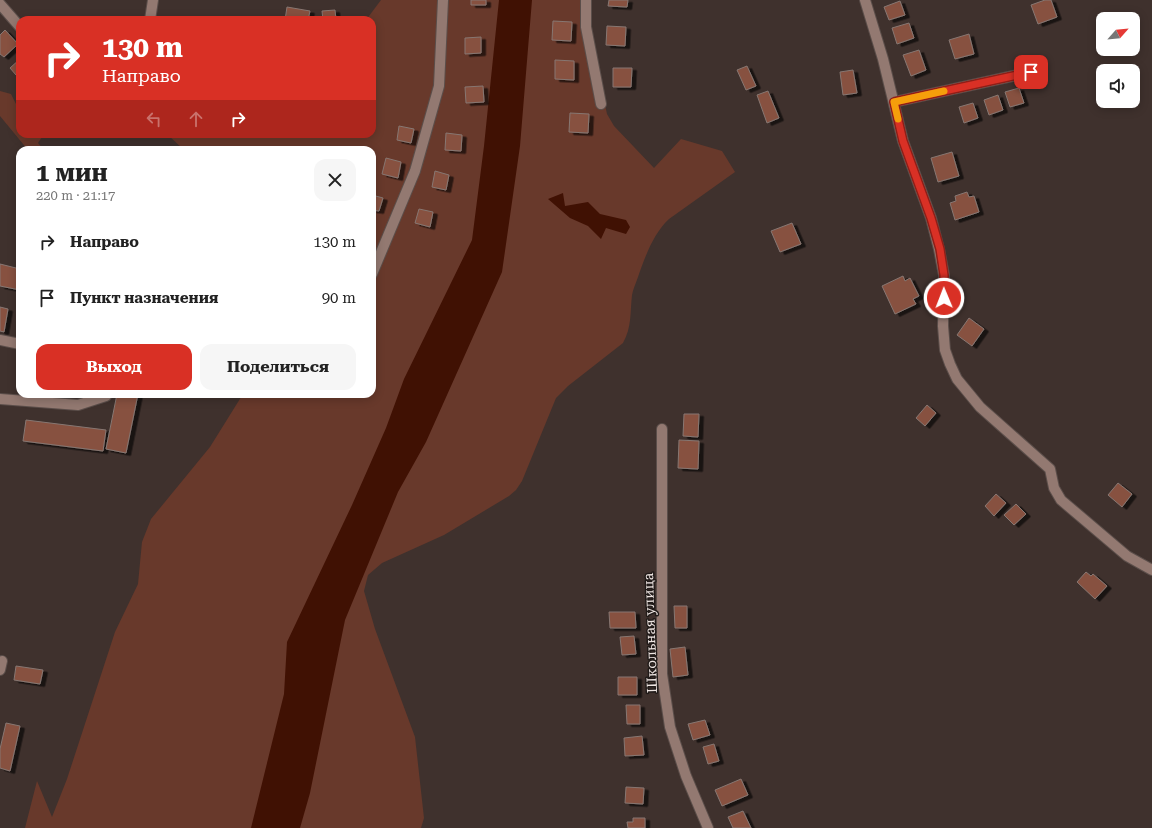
<!DOCTYPE html>
<html lang="ru">
<head>
<meta charset="utf-8">
<style>
	body { margin:0; font-family:"Roboto Serif",serif; background:#f6f6f6; color:#222; height:100vh; display:flex; flex-direction:column; font-size:15px; white-space:nowrap }
	* { box-sizing:border-box; margin:0 }
	p { font-size:13px; color:#767676 }
	.icon { flex:none; width:22px; height:22px; fill:none; stroke:currentColor; stroke-width:2; stroke-linecap:round; stroke-linejoin:round }
	.map { position:relative; flex:1; overflow:hidden }
	.drawer { position:absolute; left:16px; top:146px; width:360px; height:252px; display:flex; flex-direction:column; background:#fff; border-radius:12px; box-shadow:0 2px 10px #0003 }
	.drawer>* { flex:none }
	.banner { position:absolute; left:16px; top:16px; width:360px; height:122px; border-radius:12px; box-shadow:0 2px 10px #0003; background:#d93025; color:#fff; overflow:hidden }
	.needle { width:26px; rotate:63deg }
	.tools { position:absolute; left:1096px; top:12px; display:grid; gap:8px }
	.tools a { display:grid; place-items:center; width:44px; height:44px; border-radius:8px; background:#fff; box-shadow:0 2px 10px #0003; font-size:20px }
	.pin { position:absolute; display:grid; place-items:center; width:34px; height:34px; color:#fff; margin:-17px; border-radius:8px; box-shadow:0 2px 6px #0006 }
	.me { position:absolute; width:44px; margin:-22px; rotate:359deg; stroke-linejoin:round; filter:drop-shadow(0 0 3px #0008) }
	.turn { display:flex; align-items:center; gap:14px; height:84px; padding:0 20px; font-size:18px }
	.turn .icon { width:52px; height:52px; stroke-width:2.5 }
	.turn b { display:block; font-size:28px; line-height:34px }
	.lanes { display:flex; align-items:center; height:38px; padding:0 20px; background:#0003; justify-content:center; gap:20px; direction:ltr }
	.lanes .off { opacity:.35 }
	.round { display:grid; place-items:center; flex:none; width:42px; height:42px; border-radius:12px; background:#f6f6f6 }
	.head { display:flex; align-items:center; justify-content:space-between; height:68px; padding:0 20px }
	h1 { font-size:24px; font-weight:700; line-height:30px }
	.button { display:flex; gap:8px; margin-top:auto; padding:8px 20px }
	.button a { flex:1; height:46px; border-radius:12px; background:#d93025; color:#fff; font-size:16px; font-weight:700; line-height:46px; text-align:center }
	.button a+a { background:#f6f6f6; color:#222 }
	ul { padding:0; list-style:none }
	li { display:flex; align-items:center; gap:12px; height:56px; padding:0 20px }
	li div { flex:1 }
	li b { display:block; font-size:15px }
	li em { font-style:normal }
	.map>svg:first-child { display:block }
</style>
</head>
<body>
<div class="map">
<svg width="1152" height="828" viewBox="0 0 1152 828">
	<defs>
		<filter id="shadow"><feDropShadow dx="4.5" dy="2.5" stdDeviation="0" flood-color="#0009"/></filter>
	</defs>
	<rect width="100%" height="100%" fill="#3f312d"/>
	<!-- green -->
	<path fill="#68392b" d="M 381,0 L 589,0 L 594,53 L 607,114 L 614,126 L 654,168 L 681,139 L 722,151 L 735,172 L 669,219 C 653,234 645,257 638,277 C 636,283 633,289 632,295 C 630,312 632,327 623,343 L 568,386 L 556,398 L 522,481 L 516,490 L 509,496 L 444,535 L 382,563 L 368,575 L 364,591 L 375,629 L 415,737 L 424,818 L 421,828 L 25,828 L 37,781 L 52,817 L 67,779 L 115,632 L 138,584 L 142,542 L 151,519 L 210,447 L 243,394 L 372,394 L 372,150 L 184,150 L 167,134 L 372,134 L 372,20 L 366,20 Z
		M 0,91 L 11,94 L 18,108 L 20,109 L 20,134 L 44,134 L 38,143 L 44,150 L 28,150 L 0,116 Z"/>
	<!-- water -->
	<path fill="#401103" d="M 499,0 L 532,0 L 520,146 L 502,272 L 426,442 L 398,492 L 345,620 L 310,793 L 300,828 L 251,828 L 284,694 L 287,642 L 352,505 L 386,428 L 404,379 L 472,240 L 484,146 Z
		M 563,193 L 565,206 L 588,202 L 600,214 L 626,220 L 630,227 L 626,234 L 606,228 L 601,239 L 588,226 L 570,218 L 548,199 Z"/>
	<!-- building -->
	<path fill="#875140" stroke="#877772" filter="url(#shadow)" d="M 471,0 L 486,0 L 486,5 L 471,5 Z
		M 609,0 L 628,0 L 627,7 L 608,6 Z
		M 1045,0 L 1051,0 L 1057,17 L 1038,24 L 1031,5 Z
		M 900,1 L 905,15 L 889,20 L 884,7 Z
		M 287,7 L 310,11 L 308,20 L 285,20 Z
		M 335,10 L 336,20 L 323,20 L 322,11 Z
		M 553,21 L 572,22 L 571,41 L 552,40 Z
		M 909,23 L 914,38 L 897,44 L 892,28 Z
		M 607,26 L 626,27 L 625,46 L 606,45 Z
		M 5,30 L 18,44 L 4,57 L 0,54 L 0,35 Z
		M 969,34 L 974,54 L 955,59 L 949,40 Z
		M 481,37 L 481,53 L 465,54 L 465,38 Z
		M 919,50 L 926,70 L 911,76 L 903,55 Z
		M 20,59 L 20,72 L 16,75 L 10,68 Z
		M 555,60 L 574,61 L 574,80 L 555,79 Z
		M 747,66 L 756,86 L 746,90 L 737,70 Z
		M 613,68 L 632,68 L 631,87 L 613,87 Z
		M 853,70 L 857,93 L 843,95 L 840,72 Z
		M 483,86 L 484,102 L 466,103 L 465,87 Z
		M 1019,88 L 1024,103 L 1010,107 L 1005,92 Z
		M 768,91 L 779,118 L 767,123 L 757,95 Z
		M 998,95 L 1003,110 L 989,115 L 984,100 Z
		M 973,103 L 978,118 L 964,123 L 959,107 Z
		M 570,113 L 589,114 L 588,133 L 569,132 Z
		M 399,126 L 414,129 L 411,143 L 397,140 Z
		M 446,133 L 462,135 L 461,151 L 445,150 Z
		M 952,152 L 959,176 L 938,182 L 931,158 Z
		M 386,158 L 401,162 L 398,178 L 382,174 Z
		M 435,171 L 449,175 L 446,190 L 432,187 Z
		M 967,192 L 969,197 L 974,196 L 979,212 L 955,220 L 950,203 L 956,201 L 955,196 Z
		M 372,195 L 383,198 L 379,211 L 372,210 Z
		M 419,209 L 433,212 L 430,227 L 415,223 Z
		M 792,223 L 801,244 L 780,252 L 771,231 Z
		M 0,264 L 20,269 L 20,290 L 0,286 Z
		M 903,276 L 905,281 L 910,278 L 919,296 L 913,299 L 916,304 L 895,314 L 882,286 Z
		M 0,307 L 8,309 L 4,332 L 0,331 Z
		M 969,318 L 984,329 L 972,346 L 957,335 Z
		M 117,394 L 138,394 L 126,453 L 106,449 Z
		M 927,405 L 936,413 L 925,426 L 916,418 Z
		M 684,414 L 699,414 L 698,437 L 683,436 Z
		M 26,420 L 106,430 L 103,451 L 23,441 Z
		M 679,440 L 699,441 L 698,469 L 678,468 Z
		M 1118,483 L 1132,494 L 1122,507 L 1108,495 Z
		M 996,494 L 1006,503 L 994,516 L 985,506 Z
		M 1016,504 L 1026,514 L 1014,525 L 1004,515 Z
		M 1086,572 L 1091,576 L 1093,574 L 1107,586 L 1095,599 L 1077,582 Z
		M 674,606 L 687,606 L 687,628 L 675,628 Z
		M 609,612 L 635,612 L 636,628 L 610,628 Z
		M 634,636 L 636,654 L 622,655 L 620,637 Z
		M 685,647 L 688,675 L 673,677 L 670,649 Z
		M 16,666 L 43,670 L 40,684 L 14,680 Z
		M 618,677 L 637,677 L 637,695 L 618,695 Z
		M 626,705 L 640,705 L 640,724 L 627,724 Z
		M 705,720 L 710,735 L 693,740 L 688,724 Z
		M 6,723 L 20,726 L 10,771 L 0,768 L 0,749 Z
		M 642,736 L 644,755 L 625,756 L 624,738 Z
		M 714,744 L 719,761 L 708,764 L 703,747 Z
		M 741,779 L 748,795 L 722,806 L 715,790 Z
		M 626,787 L 644,788 L 643,804 L 625,803 Z
		M 743,811 L 751,828 L 733,828 L 728,817 Z
		M 633,818 L 645,818 L 645,828 L 628,828 L 627,822 L 633,822 Z"/>
	<g fill="none" stroke-linecap="round" stroke-linejoin="round">
		<defs>
			<path id="minor" d="M 586,0 L 586,27 L 601,104
				M 865,0 L 883,59 L 903,141 L 931,218 L 939,249 L 944,275 L 943,326 L 945,350 L 950,364 L 957,379 L 980,407 L 1050,469 L 1054,488 L 1061,500 L 1127,556 L 1152,570
				M 0,4 L 20,27
				M 150,20 L 153,0
				M 894,102 L 1031,72
				M 372,274 L 415,171 L 439,86 L 443,0
				M 0,340 L 20,344
				M 0,399 L 78,405 L 106,396 L 107,394
				M 662,429 L 662,674 L 670,727 L 686,776 L 708,828
				M 0,670 L 2,661"/>
		</defs>
		<!-- minor casing -->
		<use href="#minor" stroke="#5b4e4a" stroke-width="12"/>
		<!-- minor -->
		<use href="#minor" stroke="#937971" stroke-width="10"/>
	</g>
	<g fill="none" stroke-linecap="round" stroke-linejoin="round">
		<defs>
			<path id="route" d="M 944,298 L 944,275 L 940,249 L 931,218 L 903,141 L 894,102 L 1031,72"/>
		</defs>
		<!-- route casing -->
		<use href="#route" stroke="#8d1f18" stroke-width="10"/>
		<!-- route -->
		<use href="#route" stroke="#d93025" stroke-width="7"/>
		<!-- slow -->
		<path stroke="#f59e0b" stroke-width="7" d="M 898,119 L 894,102 L 944,91"/>
	</g>
	<g text-anchor="middle" stroke-width="3" stroke-linejoin="round" paint-order="stroke">
		<!-- street labels -->
		<g font-size="14" fill="#eee5e2" stroke="#211b19">
			<text transform="translate(650 633) rotate(-92)" y="5">Школьная улица</text>
		</g>
	</g>
</svg>
<div class="tools">
<a><svg class="needle" viewBox="-14 -14 28 28"><path d="M0-13l5 13h-10z" fill="#e53935"/><path d="M0 13l5-13h-10z" fill="#767676"/></svg></a>
<a><svg class="icon" aria-label="sound" viewBox="0 0 24 24"><path d="M4 9h4l5-4v14l-5-4H4zM17 9q2 3 0 6"/></svg></a>
</div>
<div class="pin" style="left:1031px;top:72px;background:#d93025"><svg class="icon" aria-label="arrive" viewBox="0 0 24 24"><path d="M6 21V4h12l-3 4 3 4H6"/></svg></div>
<svg class="me" style="left:944px;top:298px" viewBox="-20 -20 40 40"><circle r="17" fill="#d93025" stroke="#fff" stroke-width="3"/><path d="M0-11L8 9 0 5-8 9z" fill="#fff"/></svg>
<div class="banner">
<div class="turn"><svg class="icon" aria-label="right" viewBox="0 0 24 24"><path d="M7 20v-9h11M14 6l5 5-5 5"/></svg><div><b>130 m</b>Направо</div></div>
<div class="lanes"><svg class="icon off" aria-label="left" viewBox="0 0 24 24"><path d="M17 20v-9H6M10 6l-5 5 5 5"/></svg><svg class="icon off" aria-label="ahead" viewBox="0 0 24 24"><path d="M12 20V5M6 11l6-6 6 6"/></svg><svg class="icon" aria-label="right" viewBox="0 0 24 24"><path d="M7 20v-9h11M14 6l5 5-5 5"/></svg></div>
</div>
<section class="drawer">
<div class="head"><div><h1>1 мин</h1><p>220 m · 21:17</p></div><a class="round"><svg class="icon" aria-label="close" viewBox="0 0 24 24"><path d="M6 6l12 12M18 6L6 18"/></svg></a></div>
<ul>
<li><svg class="icon" aria-label="right" viewBox="0 0 24 24"><path d="M7 20v-9h11M14 6l5 5-5 5"/></svg><div><b>Направо</b></div><em>130 m</em></li>
<li><svg class="icon" aria-label="arrive" viewBox="0 0 24 24"><path d="M6 21V4h12l-3 4 3 4H6"/></svg><div><b>Пункт назначения</b></div><em>90 m</em></li>
</ul>
<div class="button"><a>Выход</a><a>Поделиться</a></div>
</section>
</div>
</body>
</html>
